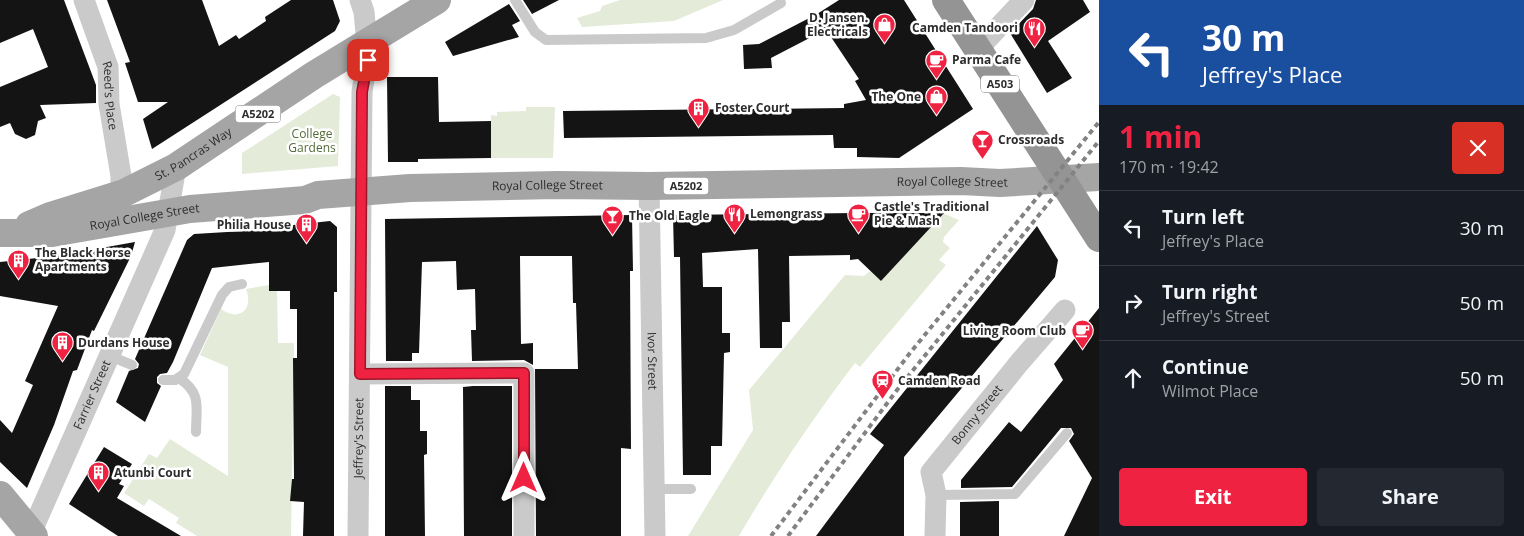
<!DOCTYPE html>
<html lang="en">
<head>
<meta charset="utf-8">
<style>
	body { margin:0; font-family:"Open Sans",sans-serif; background:#242831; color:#f1f3f6; height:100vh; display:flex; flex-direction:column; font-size:19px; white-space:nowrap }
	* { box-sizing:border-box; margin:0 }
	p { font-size:16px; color:#9ea1a6 }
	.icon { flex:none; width:28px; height:28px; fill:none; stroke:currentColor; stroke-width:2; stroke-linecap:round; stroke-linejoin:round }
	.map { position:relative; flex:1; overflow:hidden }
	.panel { display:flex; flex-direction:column; background:#171b24; width:425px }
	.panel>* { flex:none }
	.top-card { background:#1a4fa0; color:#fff; overflow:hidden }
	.pin { position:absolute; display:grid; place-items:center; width:42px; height:42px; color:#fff; margin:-21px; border-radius:10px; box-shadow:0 2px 8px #0006 }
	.me { position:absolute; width:55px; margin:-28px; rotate:0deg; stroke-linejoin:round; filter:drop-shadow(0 0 4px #0008) }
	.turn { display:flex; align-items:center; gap:18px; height:105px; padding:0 20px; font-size:22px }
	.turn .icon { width:65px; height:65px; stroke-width:2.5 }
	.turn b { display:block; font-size:35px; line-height:42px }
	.round { display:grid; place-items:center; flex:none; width:52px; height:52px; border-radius:5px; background:#242831 }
	.headline { display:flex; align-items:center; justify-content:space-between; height:85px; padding:0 20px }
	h1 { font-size:30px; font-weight:700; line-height:38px; color:#f02241 }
	.action { display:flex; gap:10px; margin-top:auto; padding:10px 20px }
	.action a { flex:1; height:58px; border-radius:5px; background:#f02241; color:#fff; font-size:20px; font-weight:700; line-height:58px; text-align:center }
	.action a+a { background:#242831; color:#f1f3f6 }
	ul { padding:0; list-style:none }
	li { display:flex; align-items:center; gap:15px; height:75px; padding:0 20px; border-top:1px solid #363941 }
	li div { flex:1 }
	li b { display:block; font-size:19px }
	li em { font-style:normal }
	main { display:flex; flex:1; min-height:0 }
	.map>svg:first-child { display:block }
</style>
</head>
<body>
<main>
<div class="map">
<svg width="1099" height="536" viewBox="0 0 1099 536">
	<rect width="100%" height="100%" fill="#fff"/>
	<!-- green -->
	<path fill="#e4ecd9" d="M 620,0 L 723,0 L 674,21 L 582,27 L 577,18 L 600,11 L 602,6 Z
		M 333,94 L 340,97 L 338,166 L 242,174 L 242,153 Z
		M 526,107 L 555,107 L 553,158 L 491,158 L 491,115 L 497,116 L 497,112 L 526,111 Z
		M 940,212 L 959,220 L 944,237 L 943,242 L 950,248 L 939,260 L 946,265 L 860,367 L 855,363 C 813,418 774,476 739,536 L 688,536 L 753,430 L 749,390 L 845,275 L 864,276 L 870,271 L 881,281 L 935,222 L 936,213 Z
		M 269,285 L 269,291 L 277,291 L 278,343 L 294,343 L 291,536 L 197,536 L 176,523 L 179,518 L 149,499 L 144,506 L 124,493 L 149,454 L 157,458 L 170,439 L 228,476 L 228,367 L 200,355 L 221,309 C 239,322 254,310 246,289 Z"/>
	<!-- building -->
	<path fill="#141414" d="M 0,0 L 64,0 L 96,85 L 96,103 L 40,105 L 46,118 L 38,121 L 35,135 L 26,139 L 15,134 L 10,123 L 0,127 L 0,87 L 48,67 L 33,29 L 0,43 Z
		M 107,0 L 202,0 L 219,46 L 236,35 L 239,39 L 266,21 L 265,17 L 291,0 L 333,0 L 340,21 L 335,31 L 152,149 L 143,119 L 168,102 L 138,102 L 125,63 L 130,62 Z
		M 523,0 L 559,0 L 532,14 Z
		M 839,0 L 904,0 L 973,109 L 899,158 L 857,157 L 857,148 L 834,148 L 833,135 L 564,138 L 563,111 L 844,108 L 844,104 L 866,100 L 855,81 L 859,79 L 827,31 L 823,31 L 771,58 L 772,68 L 744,69 L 743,45 L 759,44 L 817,14 Z
		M 1036,0 L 1083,0 L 1090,12 L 1048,41 L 1072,78 L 1047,93 L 1010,33 L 1033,9 Z
		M 509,4 L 520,21 L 512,25 L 519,37 L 453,56 L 445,42 Z
		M 387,77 L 438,77 L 439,122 L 491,121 L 491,158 L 418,159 L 418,162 L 388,162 Z
		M 858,213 L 944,213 L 881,281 L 858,259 L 850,260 L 850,255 L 789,256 L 790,322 L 782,322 L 782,348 L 760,348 L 758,249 L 702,253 L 703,287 L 722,287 L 722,333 L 730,333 L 730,352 L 724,353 L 722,446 L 711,446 L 711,475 L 683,475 L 680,257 L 674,257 L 673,215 Z
		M 632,215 L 633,271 L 630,271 L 631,449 L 621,448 L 621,536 L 536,536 L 535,369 L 578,369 L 576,303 L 573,303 L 572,256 L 520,256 L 521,344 L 533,343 L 533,365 L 524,360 L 472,361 L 471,330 L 476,330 L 475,289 L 457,290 L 456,261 L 422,262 L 419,353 L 412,353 L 412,361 L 386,361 L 385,219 Z
		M 330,221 L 337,227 L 337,292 L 334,292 L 334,536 L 303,536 L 304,502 L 290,501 L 292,479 L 294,479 L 293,358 L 297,358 L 297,309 L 290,309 L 290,291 L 269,291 L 269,262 L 212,268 L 173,362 L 167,373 L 160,374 L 157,377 L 157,383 L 161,386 L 145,422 L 116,402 L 129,371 L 138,368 L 139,364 L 135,359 L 187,240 L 194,234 L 275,229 L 275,227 Z
		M 1037,226 L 1058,260 L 1055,277 L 904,457 L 904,536 L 816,536 L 884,445 L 870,434 Z
		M 135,242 L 131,256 L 94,331 L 92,330 L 77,370 L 73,371 L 54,425 L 27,488 L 0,462 L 0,420 L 12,433 L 33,385 L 25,381 L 58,306 L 0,296 L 0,262 L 56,256 Z
		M 1099,308 L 1099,536 L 1064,536 L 1092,478 L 1069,441 L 1074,434 L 1071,428 L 1061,428 L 1012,487 L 961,488 L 961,480 L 1009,422 L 1021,432 L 1063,380 L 1054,364 Z
		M 385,386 L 411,386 L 411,400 L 420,400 L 420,431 L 427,431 L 427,454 L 424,455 L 425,536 L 385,536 Z
		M 473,386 L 512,386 L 512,536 L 464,536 L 463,387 Z
		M 104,447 L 132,464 L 119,484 L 124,486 L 117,498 L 181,536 L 118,536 L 69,504 Z
		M 999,501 L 999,536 L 960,536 L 960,502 Z"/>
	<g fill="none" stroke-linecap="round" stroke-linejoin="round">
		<!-- lane -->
		<path stroke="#cacaca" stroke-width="10" d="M 515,0 L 535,32 L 546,40 L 706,38 L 734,30 L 781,3
			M 110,356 L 132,365
			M 180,379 C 202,393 196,409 196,432
			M 163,380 L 175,380 L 184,374 L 222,295 L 229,287 L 242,284
			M 654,489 L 691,489
			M 936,495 L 1015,494 L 1067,433"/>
		<!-- street -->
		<g stroke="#cacaca" stroke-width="21">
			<path id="s1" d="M 84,0 L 108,67 L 109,104 L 121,176 L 121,194"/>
			<path d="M 978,49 L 1024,0"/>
			<path id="s2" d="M 649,186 L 655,536"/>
			<path d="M 360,374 L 524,373 L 524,536"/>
			<path id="s3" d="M 31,533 L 165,230 L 176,167"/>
			<path id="s4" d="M 358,536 L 362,92 L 368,54 L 364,12 L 360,0"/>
			<path id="s5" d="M 935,536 L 936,495 L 931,472 L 1019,363 L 1065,310"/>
		</g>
		<!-- primary -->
		<g stroke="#a5a5a5" stroke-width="28">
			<path id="s6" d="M 29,225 L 50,216 L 124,193 L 176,167 L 314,75 L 437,0"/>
			<path id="s7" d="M 0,233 L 52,233 L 190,209 L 305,200 L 318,195 L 410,188 L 557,185 L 649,186 L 961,181 L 1000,183 L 1099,177"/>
			<path d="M 0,495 L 34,536"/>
		</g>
		<!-- highway -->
		<path stroke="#949494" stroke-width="28" d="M 946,0 L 1099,238"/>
		<!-- rail -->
		<path stroke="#828282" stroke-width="4" stroke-dasharray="5 4" stroke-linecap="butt" d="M 771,536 L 910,353 L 1099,122
			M 788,536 L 897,390 L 1099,141"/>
	</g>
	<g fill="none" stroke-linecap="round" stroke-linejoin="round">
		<defs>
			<path id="route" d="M 368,60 L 362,92 L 360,374 L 524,373 L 524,478"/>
		</defs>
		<!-- route casing -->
		<use href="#route" stroke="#9c162a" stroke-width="12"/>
		<!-- route -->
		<use href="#route" stroke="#f02241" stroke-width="9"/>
	</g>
	<!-- icons -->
	<defs>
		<symbol id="shop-pin" viewBox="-11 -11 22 30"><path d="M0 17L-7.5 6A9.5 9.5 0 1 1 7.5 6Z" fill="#f02241" stroke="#fff"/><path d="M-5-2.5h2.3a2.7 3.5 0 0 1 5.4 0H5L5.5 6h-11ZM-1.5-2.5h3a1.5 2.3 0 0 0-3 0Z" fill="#fff"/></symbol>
		<symbol id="restaurant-pin" viewBox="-11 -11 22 30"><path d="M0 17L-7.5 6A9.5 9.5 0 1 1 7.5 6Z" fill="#f02241" stroke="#fff"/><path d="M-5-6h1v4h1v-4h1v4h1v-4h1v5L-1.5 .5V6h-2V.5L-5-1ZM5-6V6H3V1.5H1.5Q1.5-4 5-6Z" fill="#fff"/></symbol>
		<symbol id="cafe-pin" viewBox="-11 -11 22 30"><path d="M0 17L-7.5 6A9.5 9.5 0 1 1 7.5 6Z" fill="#f02241" stroke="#fff"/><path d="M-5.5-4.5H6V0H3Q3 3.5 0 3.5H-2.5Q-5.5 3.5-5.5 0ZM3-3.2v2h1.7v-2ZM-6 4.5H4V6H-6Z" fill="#fff"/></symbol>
		<symbol id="building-pin" viewBox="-11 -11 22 30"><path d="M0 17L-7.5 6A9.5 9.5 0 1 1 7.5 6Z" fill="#f02241" stroke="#fff"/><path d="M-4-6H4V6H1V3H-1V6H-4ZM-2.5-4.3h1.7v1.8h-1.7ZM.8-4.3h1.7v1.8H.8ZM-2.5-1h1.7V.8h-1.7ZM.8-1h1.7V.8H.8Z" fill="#fff"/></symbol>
		<symbol id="bar-pin" viewBox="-11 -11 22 30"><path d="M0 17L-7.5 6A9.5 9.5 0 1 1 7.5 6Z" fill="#f02241" stroke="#fff"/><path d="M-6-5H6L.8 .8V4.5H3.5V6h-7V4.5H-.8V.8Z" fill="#fff"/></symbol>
		<symbol id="station-pin" viewBox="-11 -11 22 30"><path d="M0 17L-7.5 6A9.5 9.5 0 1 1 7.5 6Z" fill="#f02241" stroke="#fff"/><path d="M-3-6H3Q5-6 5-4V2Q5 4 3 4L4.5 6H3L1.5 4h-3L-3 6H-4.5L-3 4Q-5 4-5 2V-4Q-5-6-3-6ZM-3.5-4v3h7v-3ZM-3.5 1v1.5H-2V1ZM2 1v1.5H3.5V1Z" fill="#fff"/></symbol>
	</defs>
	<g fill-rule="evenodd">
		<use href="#shop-pin" x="872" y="12" width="25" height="34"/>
		<use href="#restaurant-pin" x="1022" y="16" width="25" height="34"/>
		<use href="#cafe-pin" x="924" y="48" width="25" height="34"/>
		<use href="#shop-pin" x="924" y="84" width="25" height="34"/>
		<use href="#building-pin" x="686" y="96" width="25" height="34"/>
		<use href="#bar-pin" x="970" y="128" width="25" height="34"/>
		<use href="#restaurant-pin" x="722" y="202" width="25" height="34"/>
		<use href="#cafe-pin" x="846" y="202" width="25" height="34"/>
		<use href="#bar-pin" x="600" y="204" width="25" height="34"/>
		<use href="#building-pin" x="294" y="212" width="25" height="34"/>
		<use href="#building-pin" x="6" y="248" width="25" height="34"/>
		<use href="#cafe-pin" x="1070" y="318" width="25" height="34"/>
		<use href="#building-pin" x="50" y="330" width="25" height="34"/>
		<use href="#station-pin" x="870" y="368" width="25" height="34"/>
		<use href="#building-pin" x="86" y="460" width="25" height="34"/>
	</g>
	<g text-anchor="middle" stroke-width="5" stroke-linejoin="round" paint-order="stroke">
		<!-- shield labels -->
		<g fill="#fff" stroke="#6c6c6c" stroke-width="1">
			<rect x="981" y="75.5" width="38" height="17" rx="4"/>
			<rect x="235.5" y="105.5" width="45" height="17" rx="4"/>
			<rect x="663.5" y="177.5" width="45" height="17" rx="4"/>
		</g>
		<g font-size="11" font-weight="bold" fill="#2d2d2d">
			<text x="1000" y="88">A503</text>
			<text x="258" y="118">A5202</text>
			<text x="686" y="190">A5202</text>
		</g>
		<!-- poi labels -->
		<g font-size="12" font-weight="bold" fill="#2d2d2d" stroke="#fff" text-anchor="start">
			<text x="868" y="22" text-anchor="end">D. Jansen.<tspan x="868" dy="14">Electricals</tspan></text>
			<text x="1018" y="32" text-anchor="end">Camden Tandoori</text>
			<text x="952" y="64">Parma Cafe</text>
			<text x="921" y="101" text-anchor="end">The One</text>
			<text x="715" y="112">Foster Court</text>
			<text x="998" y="144">Crossroads</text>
			<text x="874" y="211">Castle's Traditional<tspan x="874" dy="14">Pie &amp; Mash</tspan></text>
			<text x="750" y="218">Lemongrass</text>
			<text x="629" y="220">The Old Eagle</text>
			<text x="291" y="229" text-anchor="end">Philia House</text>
			<text x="35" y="257">The Black Horse<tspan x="35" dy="14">Apartments</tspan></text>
			<text x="1066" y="335" text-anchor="end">Living Room Club</text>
			<text x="78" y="347">Durdans House</text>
			<text x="898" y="385">Camden Road</text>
			<text x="114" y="477">Atunbi Court</text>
		</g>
		<!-- street labels -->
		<g font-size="12" fill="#2d2d2d" stroke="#fff">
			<text dy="4" stroke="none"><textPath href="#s1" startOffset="100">Reed's Place</textPath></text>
			<text dy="4" stroke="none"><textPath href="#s6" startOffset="180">St. Pancras Way</textPath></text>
			<text dy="4" stroke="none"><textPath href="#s7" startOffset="956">Royal College Street</textPath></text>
			<text dy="4" stroke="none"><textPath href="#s7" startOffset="551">Royal College Street</textPath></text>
			<text dy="4" stroke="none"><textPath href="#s7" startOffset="146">Royal College Street</textPath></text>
			<text dy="4" stroke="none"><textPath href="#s2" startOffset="175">Ivor Street</textPath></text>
			<text dy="4" stroke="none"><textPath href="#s3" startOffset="151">Farrier Street</textPath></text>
			<text dy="4" stroke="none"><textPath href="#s5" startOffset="138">Bonny Street</textPath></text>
			<text dy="4" stroke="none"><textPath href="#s4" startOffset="98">Jeffrey's Street</textPath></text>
		</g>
		<!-- park labels -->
		<g font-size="12" fill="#536b38" stroke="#fff">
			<text x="312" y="138">College<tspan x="312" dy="14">Gardens</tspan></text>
		</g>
	</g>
</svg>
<div class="pin" style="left:368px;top:60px;background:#d93025"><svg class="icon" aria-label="arrive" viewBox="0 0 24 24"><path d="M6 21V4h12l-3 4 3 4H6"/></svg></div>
<svg class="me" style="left:524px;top:478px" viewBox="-20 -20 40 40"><path d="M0-17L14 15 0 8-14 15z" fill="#f02241" stroke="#fff" stroke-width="4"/></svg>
</div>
<section class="panel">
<div class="top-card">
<div class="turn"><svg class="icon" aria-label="left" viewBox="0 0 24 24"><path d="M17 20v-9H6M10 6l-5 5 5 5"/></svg><div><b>30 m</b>Jeffrey's Place</div></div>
</div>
<div class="headline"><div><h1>1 min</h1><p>170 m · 19:42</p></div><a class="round" style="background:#d93025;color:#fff"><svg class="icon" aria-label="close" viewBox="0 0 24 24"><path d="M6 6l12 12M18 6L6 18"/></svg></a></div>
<ul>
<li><svg class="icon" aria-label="left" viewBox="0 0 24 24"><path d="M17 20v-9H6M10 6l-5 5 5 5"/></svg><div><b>Turn left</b><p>Jeffrey's Place</p></div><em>30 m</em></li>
<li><svg class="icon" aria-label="right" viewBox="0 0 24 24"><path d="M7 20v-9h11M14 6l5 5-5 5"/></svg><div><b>Turn right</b><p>Jeffrey's Street</p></div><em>50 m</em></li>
<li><svg class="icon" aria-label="ahead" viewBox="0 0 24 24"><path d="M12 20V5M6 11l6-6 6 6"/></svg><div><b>Continue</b><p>Wilmot Place</p></div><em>50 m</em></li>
</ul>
<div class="action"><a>Exit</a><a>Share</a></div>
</section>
</main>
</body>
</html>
